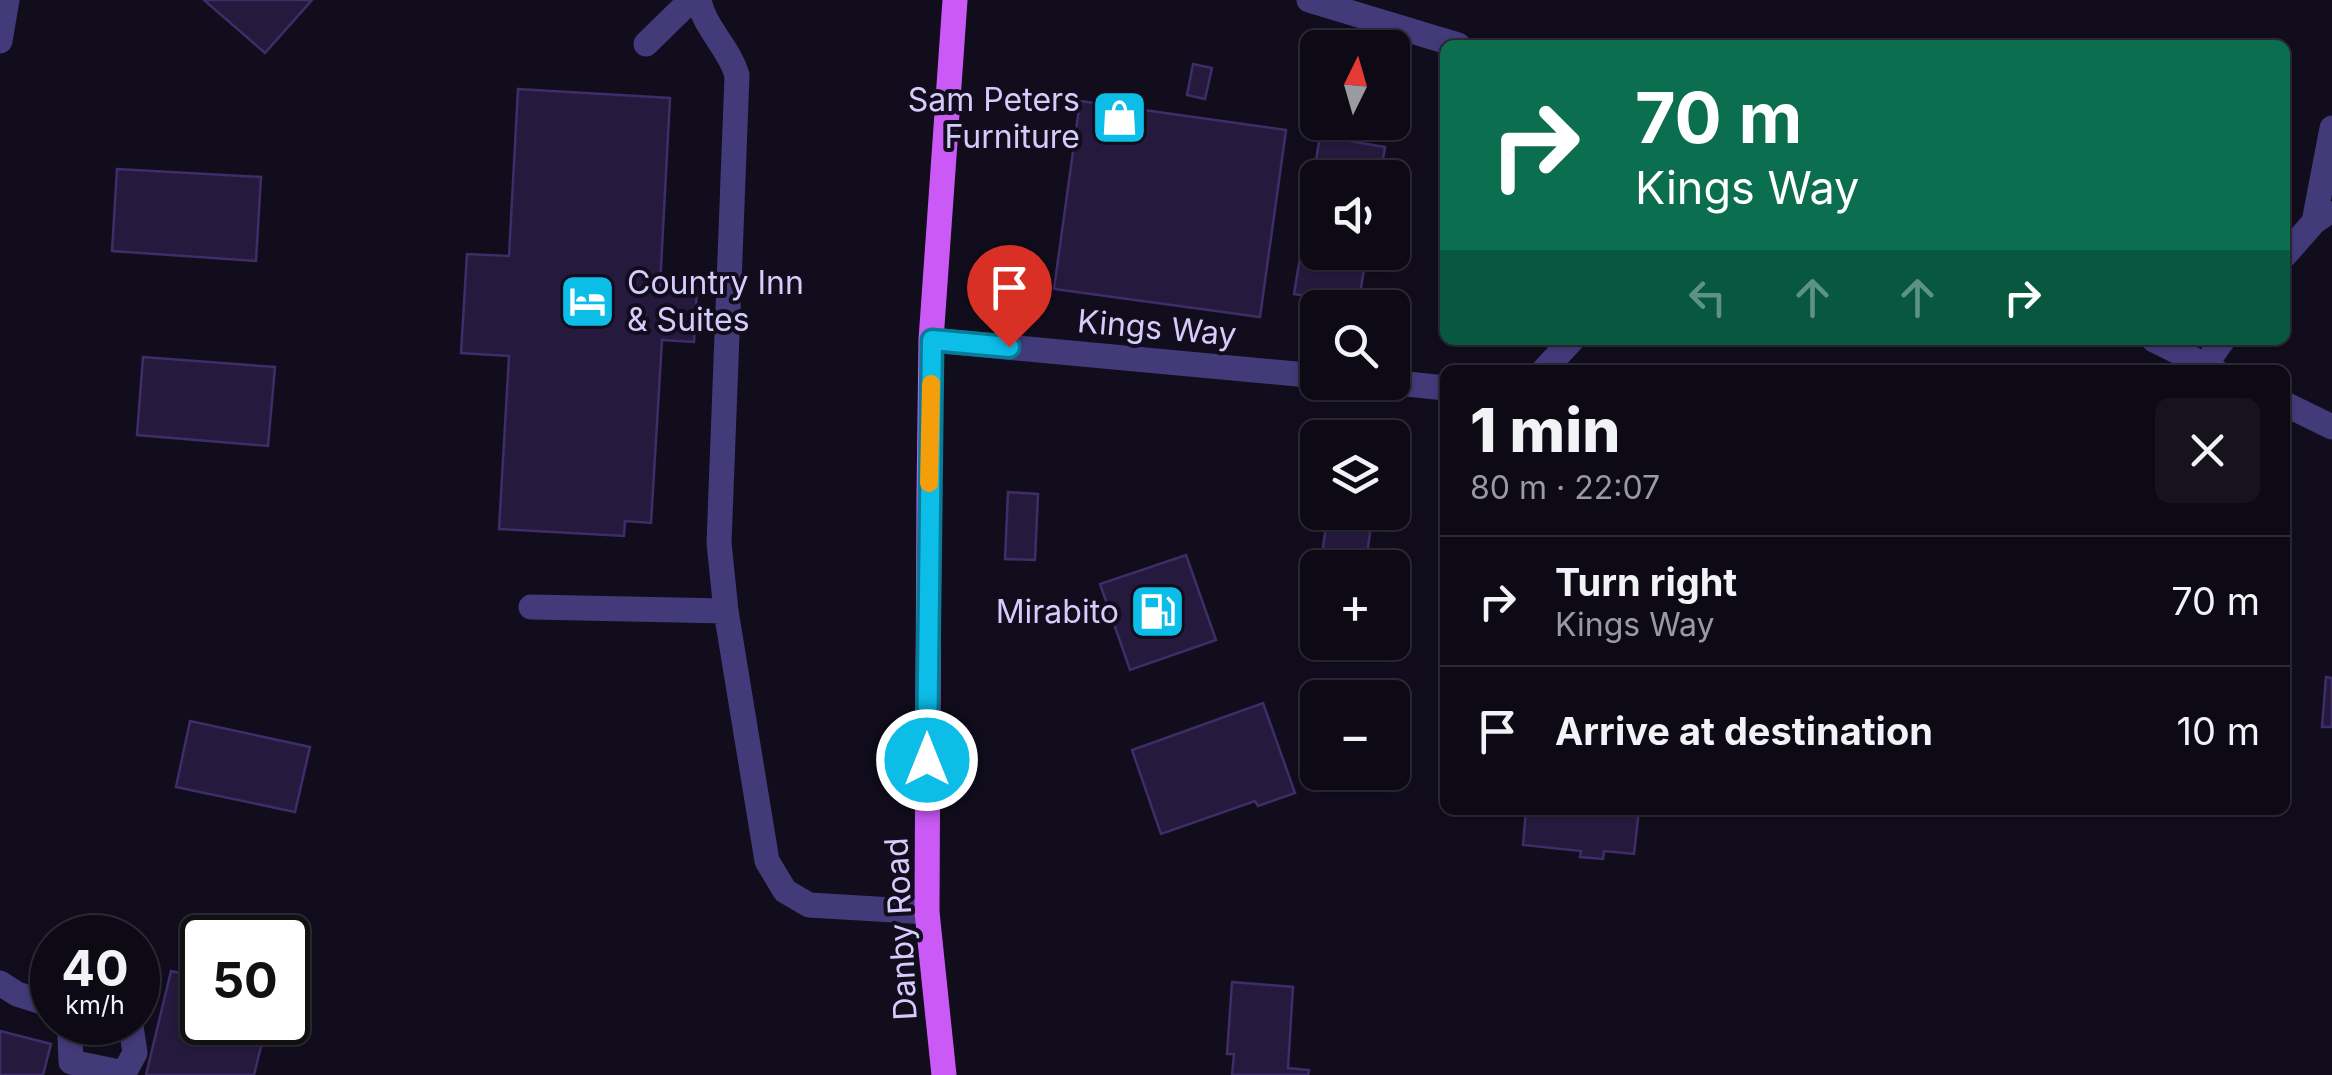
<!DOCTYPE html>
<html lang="en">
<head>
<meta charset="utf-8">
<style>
	body { margin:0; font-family:Inter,sans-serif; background:#16131f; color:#f1f3f6; height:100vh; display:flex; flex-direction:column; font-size:38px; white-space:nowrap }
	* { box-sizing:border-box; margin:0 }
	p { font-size:32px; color:#9a9aa1 }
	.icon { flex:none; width:55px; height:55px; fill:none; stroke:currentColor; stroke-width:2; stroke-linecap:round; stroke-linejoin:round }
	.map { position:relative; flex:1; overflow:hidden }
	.panel { position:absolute; left:1440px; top:365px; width:850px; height:450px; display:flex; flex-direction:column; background:#0d0a16; border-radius:15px; box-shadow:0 2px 8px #0004,0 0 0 2px #2d2b35 }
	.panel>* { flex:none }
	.hud { position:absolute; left:1440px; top:40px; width:850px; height:305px; border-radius:15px; box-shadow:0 2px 8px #0004,0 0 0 2px #2d2b35; background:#0b6e4f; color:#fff; overflow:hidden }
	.needle { width:65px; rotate:5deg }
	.controls { position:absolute; left:1300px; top:30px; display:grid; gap:20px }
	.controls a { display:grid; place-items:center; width:110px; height:110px; border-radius:15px; background:#0d0a16; box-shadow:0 2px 8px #0004,0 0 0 2px #2d2b35; font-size:50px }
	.speed { position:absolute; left:30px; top:915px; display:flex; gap:20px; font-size:50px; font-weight:700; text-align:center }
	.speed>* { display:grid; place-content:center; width:130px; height:130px; border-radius:50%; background:#0d0a16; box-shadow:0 2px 8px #0004,0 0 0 2px #2d2b35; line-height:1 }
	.speed small { font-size:25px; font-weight:400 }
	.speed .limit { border:5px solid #111; border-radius:15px; background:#fff; color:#111 }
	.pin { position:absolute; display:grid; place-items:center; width:85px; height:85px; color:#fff; margin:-102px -42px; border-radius:50% 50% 50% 0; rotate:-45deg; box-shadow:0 0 10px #0007 }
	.pin .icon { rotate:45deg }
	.me { position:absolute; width:110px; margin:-55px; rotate:0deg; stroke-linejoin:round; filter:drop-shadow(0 0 8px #0008) }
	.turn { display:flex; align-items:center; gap:35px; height:210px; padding:0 30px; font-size:45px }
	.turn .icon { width:130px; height:130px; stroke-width:2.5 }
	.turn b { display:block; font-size:70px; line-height:85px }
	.lanes { display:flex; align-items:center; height:95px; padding:0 30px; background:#0003; justify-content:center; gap:50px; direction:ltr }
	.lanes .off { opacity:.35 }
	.round { display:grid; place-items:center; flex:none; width:105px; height:105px; border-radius:15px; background:#16131f }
	.overview { display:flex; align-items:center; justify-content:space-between; height:170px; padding:0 30px }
	h1 { font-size:60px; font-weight:800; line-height:75px }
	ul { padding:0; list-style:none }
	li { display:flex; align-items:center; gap:30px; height:130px; padding:0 30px; border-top:2px solid #2d2b35 }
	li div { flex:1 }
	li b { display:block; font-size:38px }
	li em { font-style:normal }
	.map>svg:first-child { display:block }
</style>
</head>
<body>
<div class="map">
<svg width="2332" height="1075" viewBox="0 0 2332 1075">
	<rect width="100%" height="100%" fill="#110d1d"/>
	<!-- building -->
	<path fill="#251a3d" stroke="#3e2d68" stroke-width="2.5" d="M 204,0 L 312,0 L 265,53 Z
		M 1193,64 L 1212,68 L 1205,99 L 1187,95 Z
		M 518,89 L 670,98 L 660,286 L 697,288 L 694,342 L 662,340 L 651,523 L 625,521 L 624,536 L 499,529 L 509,356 L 461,353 L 467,254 L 509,256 Z
		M 1080,101 L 1286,130 L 1260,317 L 1054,289 Z
		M 1320,136 L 1385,147 L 1380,178 L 1318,178 L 1318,252 L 1367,252 L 1358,305 L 1294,294 Z
		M 117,169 L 261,177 L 256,261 L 112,251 Z
		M 143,357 L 275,367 L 268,446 L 137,435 Z
		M 1008,492 L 1038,494 L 1035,560 L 1005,559 Z
		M 1328,512 L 1373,512 L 1365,568 L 1320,568 Z
		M 1186,555 L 1216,640 L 1130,670 L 1100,584 Z
		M 2326,677 L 2332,678 L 2332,727 L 2322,727 Z
		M 1263,703 L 1295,793 L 1258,806 L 1255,801 L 1161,834 L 1132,750 Z
		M 190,721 L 310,747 L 295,812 L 176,787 Z
		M 1526,810 L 1639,810 L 1634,854 L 1604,851 L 1603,859 L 1580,857 L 1581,851 L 1523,845 Z
		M 171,971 L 202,978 L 202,1022 L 267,1022 L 254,1075 L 146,1075 Z
		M 1232,982 L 1293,987 L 1288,1068 L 1309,1070 L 1308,1075 L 1232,1075 L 1234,1054 L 1227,1054 Z
		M 0,1031 L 51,1044 L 43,1075 L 0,1075 Z"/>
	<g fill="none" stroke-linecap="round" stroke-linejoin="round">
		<!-- minor -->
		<path stroke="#433a7a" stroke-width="25" d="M 699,0 C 704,28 729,47 737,75 L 719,543 L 726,611 L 767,861 L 785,891 L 809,905 L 927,912
			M 1309,0 L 1458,45
			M 0,41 L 7,0
			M 646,44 L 691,0
			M 2314,222 L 2332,128
			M 2285,255 L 2314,222 L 2327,213
			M 931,340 L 1318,376
			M 2154,340 L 2215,370
			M 2205,365 L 2223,340
			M 1544,370 L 1572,340
			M 1388,382 L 1445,388
			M 2285,404 L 2332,427
			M 531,607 L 726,611
			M 0,983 L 17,994 L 52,1005
			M 76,1022 L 70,1037 L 71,1062 L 124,1073 L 135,1053 L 131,1026 L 119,1022"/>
		<!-- major -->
		<path stroke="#ca59f6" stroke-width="25" d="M 944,1075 L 927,912 L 929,495 L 931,340 L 955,0"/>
	</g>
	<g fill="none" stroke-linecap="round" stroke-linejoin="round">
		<defs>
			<path id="route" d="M 927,760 L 932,340 L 1009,347"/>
		</defs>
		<!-- route casing -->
		<use href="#route" stroke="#087b97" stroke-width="25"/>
		<!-- route -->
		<use href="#route" stroke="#0cbde8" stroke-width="18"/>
		<!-- slow -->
		<path stroke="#f59e0b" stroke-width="18" d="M 929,483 L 931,384"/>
	</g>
	<!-- icons -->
	<defs>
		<symbol id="shop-square" viewBox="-11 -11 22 22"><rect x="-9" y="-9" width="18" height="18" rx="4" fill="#0cbde8" stroke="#110d1d"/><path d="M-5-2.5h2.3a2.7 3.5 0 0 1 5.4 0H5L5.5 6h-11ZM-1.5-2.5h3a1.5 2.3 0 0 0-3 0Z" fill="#fff"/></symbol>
		<symbol id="hotel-square" viewBox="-11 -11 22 22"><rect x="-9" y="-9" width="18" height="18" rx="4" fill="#0cbde8" stroke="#110d1d"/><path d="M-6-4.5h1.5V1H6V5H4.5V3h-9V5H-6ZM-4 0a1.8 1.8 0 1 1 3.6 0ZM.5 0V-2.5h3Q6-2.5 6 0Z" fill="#fff"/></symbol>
		<symbol id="fuel-square" viewBox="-11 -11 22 22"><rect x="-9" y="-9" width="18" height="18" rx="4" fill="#0cbde8" stroke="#110d1d"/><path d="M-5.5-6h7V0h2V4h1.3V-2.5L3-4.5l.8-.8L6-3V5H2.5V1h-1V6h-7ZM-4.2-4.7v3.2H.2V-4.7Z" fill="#fff"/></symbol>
	</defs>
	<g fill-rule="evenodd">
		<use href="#shop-square" x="1088" y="86" width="63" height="63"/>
		<use href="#hotel-square" x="556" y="270" width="63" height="63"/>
		<use href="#fuel-square" x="1126" y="580" width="63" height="63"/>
	</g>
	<g text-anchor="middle" stroke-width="8" stroke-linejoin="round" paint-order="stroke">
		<!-- poi labels -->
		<g font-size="32" fill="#d6ccfc" stroke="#110d1d" text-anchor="end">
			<text x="1080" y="111">Sam Peters<tspan x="1080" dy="37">Furniture</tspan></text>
			<text x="627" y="294" text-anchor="start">Country Inn<tspan x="627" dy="37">&amp; Suites</tspan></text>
			<text x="1119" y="623">Mirabito</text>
		</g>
		<!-- street labels -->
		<g font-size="32" fill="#d6ccfc" stroke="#110d1d">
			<text transform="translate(1157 328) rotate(5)" y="11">Kings Way</text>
			<text transform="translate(901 929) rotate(-93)" y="11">Danby Road</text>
		</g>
	</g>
</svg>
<div class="controls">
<a><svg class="needle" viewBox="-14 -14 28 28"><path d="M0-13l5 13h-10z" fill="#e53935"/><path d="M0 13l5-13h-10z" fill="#9a9aa1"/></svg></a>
<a><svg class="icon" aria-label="sound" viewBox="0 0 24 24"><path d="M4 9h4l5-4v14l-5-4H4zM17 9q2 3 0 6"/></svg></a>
<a><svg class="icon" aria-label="search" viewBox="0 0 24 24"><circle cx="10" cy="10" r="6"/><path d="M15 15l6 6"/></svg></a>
<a><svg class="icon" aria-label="layers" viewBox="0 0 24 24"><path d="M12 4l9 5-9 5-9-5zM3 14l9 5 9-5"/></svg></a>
<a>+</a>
<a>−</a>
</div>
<div class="speed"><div>40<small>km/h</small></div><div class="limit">50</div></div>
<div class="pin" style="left:1009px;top:347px;background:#d93025"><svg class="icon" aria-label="arrive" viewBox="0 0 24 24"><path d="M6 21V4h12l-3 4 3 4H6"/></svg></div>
<svg class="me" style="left:927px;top:760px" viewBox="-20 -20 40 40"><circle r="17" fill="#0cbde8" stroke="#fff" stroke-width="3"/><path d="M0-11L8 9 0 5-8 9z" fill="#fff"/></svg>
<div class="hud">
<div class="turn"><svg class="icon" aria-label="right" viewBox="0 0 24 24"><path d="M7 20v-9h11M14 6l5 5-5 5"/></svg><div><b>70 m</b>Kings Way</div></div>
<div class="lanes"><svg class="icon off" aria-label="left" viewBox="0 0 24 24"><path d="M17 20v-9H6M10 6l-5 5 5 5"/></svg><svg class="icon off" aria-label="ahead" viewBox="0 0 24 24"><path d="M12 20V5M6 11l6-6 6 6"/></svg><svg class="icon off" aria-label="ahead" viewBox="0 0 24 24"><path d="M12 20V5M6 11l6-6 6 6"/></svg><svg class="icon" aria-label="right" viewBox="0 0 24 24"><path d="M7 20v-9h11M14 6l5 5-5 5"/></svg></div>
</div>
<section class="panel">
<div class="overview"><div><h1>1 min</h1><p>80 m · 22:07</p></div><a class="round"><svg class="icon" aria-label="close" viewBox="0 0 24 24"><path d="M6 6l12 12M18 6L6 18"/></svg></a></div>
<ul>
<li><svg class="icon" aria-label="right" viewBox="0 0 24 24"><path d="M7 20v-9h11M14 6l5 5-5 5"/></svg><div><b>Turn right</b><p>Kings Way</p></div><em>70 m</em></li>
<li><svg class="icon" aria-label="arrive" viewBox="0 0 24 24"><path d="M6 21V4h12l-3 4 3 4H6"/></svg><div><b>Arrive at destination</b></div><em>10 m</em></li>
</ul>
</section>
</div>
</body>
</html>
